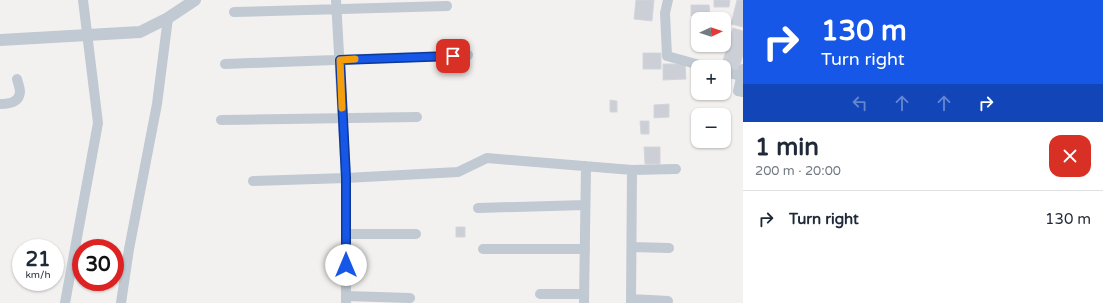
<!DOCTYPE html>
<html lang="en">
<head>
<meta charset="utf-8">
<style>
	body { margin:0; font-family:"Varela Round",sans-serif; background:#f2f2f3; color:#1f2937; height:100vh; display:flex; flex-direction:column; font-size:15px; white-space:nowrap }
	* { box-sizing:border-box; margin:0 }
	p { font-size:13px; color:#747a83 }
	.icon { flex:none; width:22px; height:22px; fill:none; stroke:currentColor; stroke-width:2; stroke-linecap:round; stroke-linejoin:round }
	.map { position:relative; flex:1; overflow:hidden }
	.side { display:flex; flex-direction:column; background:#fff; width:360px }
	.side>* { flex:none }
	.guide { background:#1657e7; color:#fff; overflow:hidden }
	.needle { width:26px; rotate:86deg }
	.tools { position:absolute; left:691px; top:12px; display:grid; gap:8px }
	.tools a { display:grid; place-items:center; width:40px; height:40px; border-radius:8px; background:#fff; box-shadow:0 1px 3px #0004; font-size:20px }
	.speed { position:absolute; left:12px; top:239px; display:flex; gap:8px; font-size:20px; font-weight:700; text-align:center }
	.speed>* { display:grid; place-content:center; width:52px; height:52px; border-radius:50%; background:#fff; box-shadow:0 1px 3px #0004; line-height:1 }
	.speed small { font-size:10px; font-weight:400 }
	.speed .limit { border:6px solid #d22; background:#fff; color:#111 }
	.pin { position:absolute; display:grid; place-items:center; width:34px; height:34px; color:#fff; margin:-17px; border-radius:8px; box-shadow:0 2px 6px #0006 }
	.me { position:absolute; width:44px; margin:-22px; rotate:0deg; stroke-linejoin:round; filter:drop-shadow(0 0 3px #0008) }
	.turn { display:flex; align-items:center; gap:14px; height:84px; padding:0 12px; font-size:18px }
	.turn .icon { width:52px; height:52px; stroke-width:2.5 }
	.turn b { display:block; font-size:28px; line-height:34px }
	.lanes { display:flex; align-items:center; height:38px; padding:0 12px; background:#0003; justify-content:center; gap:20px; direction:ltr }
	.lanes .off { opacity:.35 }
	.round { display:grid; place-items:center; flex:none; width:42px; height:42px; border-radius:12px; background:#f2f2f3 }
	.summary { display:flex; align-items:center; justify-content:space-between; height:68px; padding:0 12px }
	h1 { font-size:24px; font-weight:800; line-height:30px }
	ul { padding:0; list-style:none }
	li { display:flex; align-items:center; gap:12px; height:56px; padding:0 12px; border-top:1px solid #e0e1e3 }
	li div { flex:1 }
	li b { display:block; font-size:15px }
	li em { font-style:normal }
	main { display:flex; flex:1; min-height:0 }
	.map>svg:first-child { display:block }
</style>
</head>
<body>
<main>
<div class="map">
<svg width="743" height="303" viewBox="0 0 743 303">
	<rect width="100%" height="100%" fill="#f3f1f0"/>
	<!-- building -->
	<path fill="#cccfd6" stroke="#d4d5dc" d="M 636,0 L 654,0 L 652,21 L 634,19 Z
		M 714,0 L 730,0 L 729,7 L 714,7 Z
		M 737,0 L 743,0 L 743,27 L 731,24 Z
		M 691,5 L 709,5 L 710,15 L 691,16 Z
		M 733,28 L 743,31 L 743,55 L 738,72 L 724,68 L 724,67 L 721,67 Z
		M 643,53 L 661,53 L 661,69 L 643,69 Z
		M 663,64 L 685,64 L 686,79 L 663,80 Z
		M 610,100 L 617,101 L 617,112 L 610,112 Z
		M 669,104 L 669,117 L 654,118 L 654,105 Z
		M 640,121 L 649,121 L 649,134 L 641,134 Z
		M 644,147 L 660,147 L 660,164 L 645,164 Z
		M 456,227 L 465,227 L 465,237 L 456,237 Z"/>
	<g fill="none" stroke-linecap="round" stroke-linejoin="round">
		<!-- minor -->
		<path stroke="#c1c9d2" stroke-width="10" d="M 336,0 L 346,178 L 458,172 L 487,158 L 632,170 L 676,169
			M 668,0 L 665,13 L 667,56 L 707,67
			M 234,12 L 447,6
			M 225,64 L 468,55
			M 743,69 L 738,91 L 743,92
			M 724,72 L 741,76
			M 0,104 C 8,104 19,103 20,92 C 20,88 18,83 17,79
			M 221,120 L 417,117
			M 253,181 L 346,178 L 346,303
			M 478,208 L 585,205
			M 346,234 L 416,234
			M 632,247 L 669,248
			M 483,249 L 585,249
			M 540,294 L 584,294
			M 346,296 L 410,298
			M 631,299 L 668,301
			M 65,303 L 98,123 L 83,0
			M 121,303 L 129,249 L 157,104 L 168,18
			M 584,303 L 586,166
			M 631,303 L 632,170"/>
		<!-- tertiary -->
		<path stroke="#c1c9d2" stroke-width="12" d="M 0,40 L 140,32 L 168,18 L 195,0"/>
	</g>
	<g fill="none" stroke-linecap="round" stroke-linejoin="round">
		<defs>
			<path id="route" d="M 346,265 L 346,178 L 340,60 L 453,56"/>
		</defs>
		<!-- route casing -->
		<use href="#route" stroke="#0e3996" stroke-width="10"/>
		<!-- route -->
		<use href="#route" stroke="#1657e7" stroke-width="7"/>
		<!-- slow -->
		<path stroke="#f59e0b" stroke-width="7" d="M 342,108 L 340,60 L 355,59"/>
	</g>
</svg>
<div class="tools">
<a><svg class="needle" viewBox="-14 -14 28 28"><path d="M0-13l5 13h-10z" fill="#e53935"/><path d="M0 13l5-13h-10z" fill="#747a83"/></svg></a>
<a>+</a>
<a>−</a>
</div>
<div class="speed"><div>21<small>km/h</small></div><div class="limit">30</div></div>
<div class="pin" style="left:453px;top:56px;background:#d93025"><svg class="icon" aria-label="arrive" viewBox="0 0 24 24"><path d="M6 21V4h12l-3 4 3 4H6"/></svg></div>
<svg class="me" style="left:346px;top:265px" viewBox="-20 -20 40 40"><circle r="19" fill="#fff"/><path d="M0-13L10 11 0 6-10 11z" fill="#1657e7"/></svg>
</div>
<section class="side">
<div class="guide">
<div class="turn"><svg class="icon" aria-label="right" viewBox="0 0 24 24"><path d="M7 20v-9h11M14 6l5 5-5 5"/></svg><div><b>130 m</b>Turn right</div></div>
<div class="lanes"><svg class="icon off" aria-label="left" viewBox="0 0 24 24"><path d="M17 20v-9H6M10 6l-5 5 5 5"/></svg><svg class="icon off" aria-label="ahead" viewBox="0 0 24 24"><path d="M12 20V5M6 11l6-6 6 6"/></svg><svg class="icon off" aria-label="ahead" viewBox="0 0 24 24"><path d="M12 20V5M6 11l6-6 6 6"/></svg><svg class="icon" aria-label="right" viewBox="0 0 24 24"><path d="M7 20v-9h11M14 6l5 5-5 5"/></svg></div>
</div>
<div class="summary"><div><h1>1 min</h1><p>200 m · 20:00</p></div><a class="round" style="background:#d93025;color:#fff"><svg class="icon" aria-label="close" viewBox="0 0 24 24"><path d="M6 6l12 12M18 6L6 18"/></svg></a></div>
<ul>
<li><svg class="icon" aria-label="right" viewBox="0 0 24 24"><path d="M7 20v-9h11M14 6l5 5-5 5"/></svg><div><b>Turn right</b></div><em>130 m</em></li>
</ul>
</section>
</main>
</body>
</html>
